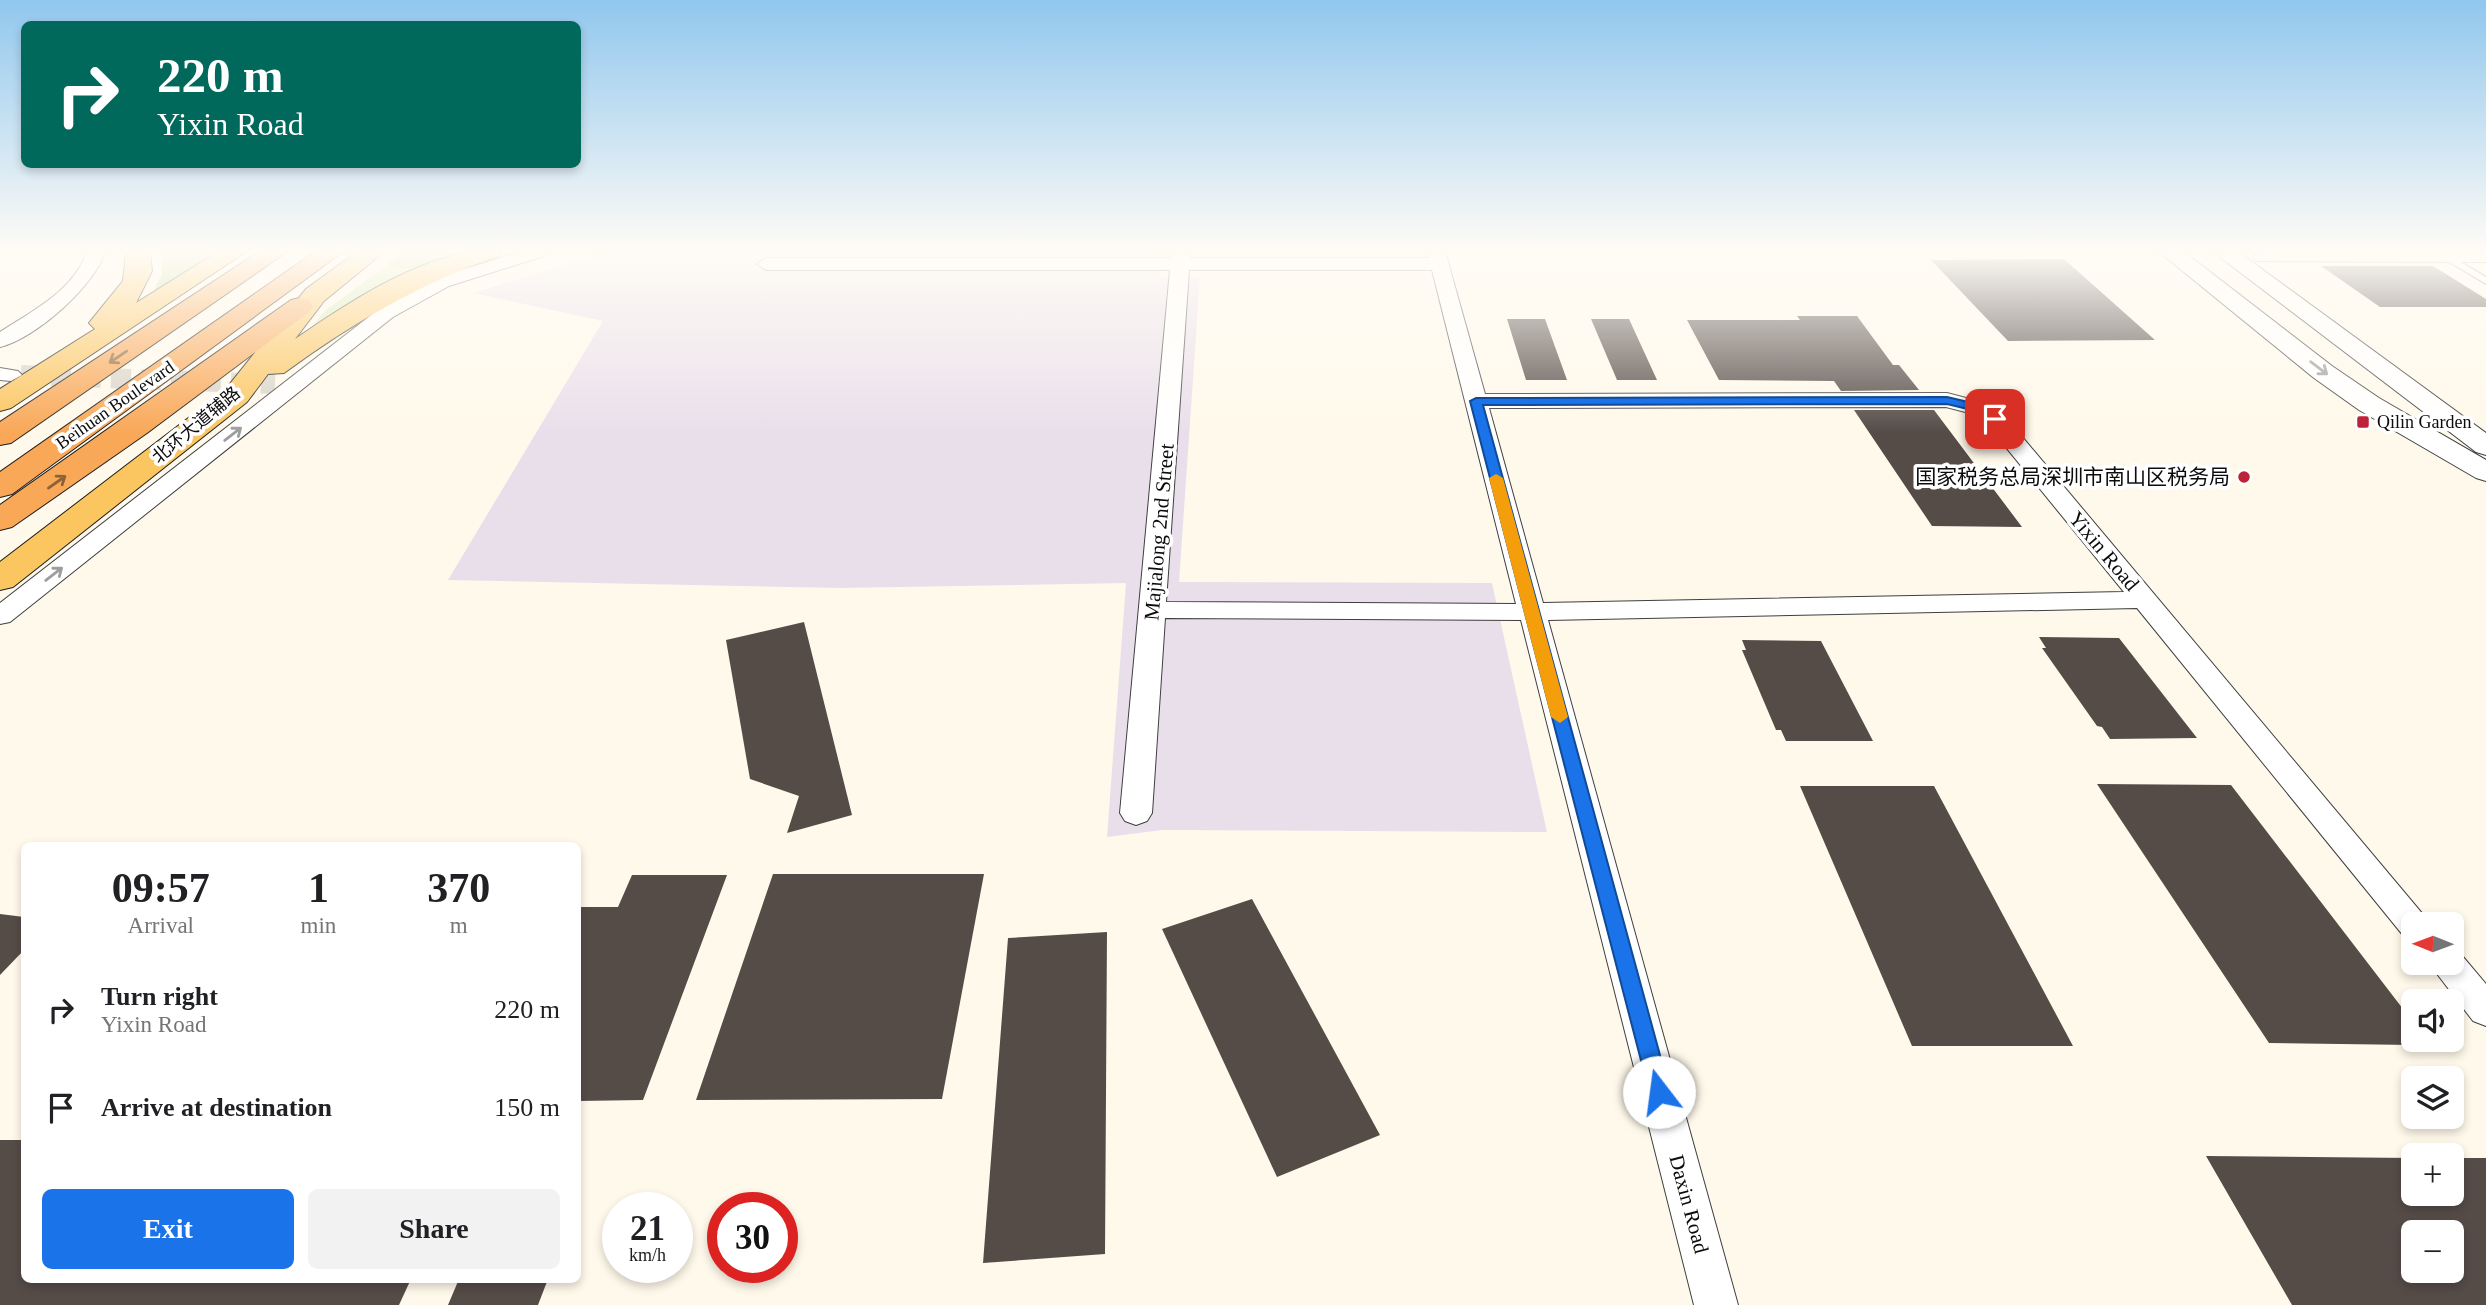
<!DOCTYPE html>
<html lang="en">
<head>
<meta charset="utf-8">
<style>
	body { margin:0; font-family:"Times New Roman","Noto Sans SC",serif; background:#f2f2f2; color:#202124; height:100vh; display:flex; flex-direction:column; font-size:26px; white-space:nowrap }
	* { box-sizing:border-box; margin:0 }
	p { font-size:23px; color:#757577 }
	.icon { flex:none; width:38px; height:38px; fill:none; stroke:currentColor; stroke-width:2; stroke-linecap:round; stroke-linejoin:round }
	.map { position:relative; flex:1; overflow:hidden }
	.drawer { position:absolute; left:21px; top:842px; width:560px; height:441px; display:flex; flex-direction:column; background:#fff; border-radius:10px; box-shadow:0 4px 10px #0003 }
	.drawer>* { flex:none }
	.top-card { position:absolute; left:21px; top:21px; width:560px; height:147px; border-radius:10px; box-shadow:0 4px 10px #0003; background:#00695c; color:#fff; overflow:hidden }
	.needle { width:46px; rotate:271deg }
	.buttons { position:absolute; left:2401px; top:912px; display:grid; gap:14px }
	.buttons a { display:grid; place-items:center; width:63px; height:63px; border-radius:10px; background:#fff; box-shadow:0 4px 10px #0003; font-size:35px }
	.speed { position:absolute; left:602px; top:1192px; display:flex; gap:14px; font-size:35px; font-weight:700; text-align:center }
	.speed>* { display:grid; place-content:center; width:91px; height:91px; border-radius:50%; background:#fff; box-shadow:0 4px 10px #0003; line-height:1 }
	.speed small { font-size:18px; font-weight:400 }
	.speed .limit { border:10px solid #d22; background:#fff; color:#111 }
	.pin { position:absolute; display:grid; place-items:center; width:60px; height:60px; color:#fff; margin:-30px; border-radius:14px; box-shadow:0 4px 10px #0006 }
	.me { position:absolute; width:77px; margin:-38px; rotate:345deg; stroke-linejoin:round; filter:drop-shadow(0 0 5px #0008) }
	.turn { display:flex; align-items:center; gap:24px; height:147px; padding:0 21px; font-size:32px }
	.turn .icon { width:91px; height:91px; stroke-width:2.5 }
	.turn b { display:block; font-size:49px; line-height:60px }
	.eta { display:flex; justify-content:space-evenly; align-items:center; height:119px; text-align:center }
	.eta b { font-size:42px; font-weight:800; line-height:49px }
	.button { display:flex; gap:14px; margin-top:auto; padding:14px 21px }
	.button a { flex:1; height:80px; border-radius:10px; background:#1a73e8; color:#fff; font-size:28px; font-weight:800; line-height:80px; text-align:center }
	.button a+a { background:#f2f2f2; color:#202124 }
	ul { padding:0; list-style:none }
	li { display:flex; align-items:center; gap:21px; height:98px; padding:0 21px }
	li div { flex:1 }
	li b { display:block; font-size:26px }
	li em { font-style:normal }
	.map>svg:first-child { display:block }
</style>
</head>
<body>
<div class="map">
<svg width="2486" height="1305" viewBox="0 0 2486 1305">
	<rect width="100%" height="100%" fill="#fff9eb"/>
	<!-- industrial -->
	<path fill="#e9dfeb" d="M 609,251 L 1163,251 L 1160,277 L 1200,277 L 1179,582 L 1492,583 L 1547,832 L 1162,830 L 1107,837 L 1126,583 L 841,588 L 448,580 L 603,321 L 473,293 Z"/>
	<!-- green -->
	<path fill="#d5e9b4" d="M 388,264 C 397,274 411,269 423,268 L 308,331 L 325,311 Z"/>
	<!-- forest -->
	<path fill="#bada93" d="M 162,251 L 224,251 L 150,299 L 162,274 Z
		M 405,251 L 471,251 L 423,268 L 393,269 L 388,264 Z"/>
	<!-- building -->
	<path fill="#554c48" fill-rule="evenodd" d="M 2064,259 L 2155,340 L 2008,341 L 1931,260 Z
		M 2321,266 L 2433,266 L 2486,299 L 2486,307 L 2380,307 Z
		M 1797,316 L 1857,316 L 1893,365 L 1899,365 L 1919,390 L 1841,391 L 1834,381 L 1719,380 L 1687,320 L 1800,320 Z
		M 1507,319 L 1545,319 L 1567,380 L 1526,380 Z
		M 1591,319 L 1629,319 L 1657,380 L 1617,380 Z
		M 1854,410 L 1934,410 L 2022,527 L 1932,526 Z
		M 804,622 L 852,815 L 787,833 L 799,796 L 750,779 L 726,640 Z
		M 2039,637 L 2119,638 L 2197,738 L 2110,739 L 2102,727 L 2097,726 L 2042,648 L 2046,648 Z
		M 1742,640 L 1821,641 L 1873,741 L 1786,741 L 1781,730 L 1776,730 L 1742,650 L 1746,650 Z
		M 2097,784 L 2231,785 L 2413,1022 L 2413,1045 L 2269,1043 Z
		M 1800,786 L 1934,786 L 2073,1046 L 1912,1046 Z
		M 773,874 L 984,874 L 942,1099 L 696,1100 Z
		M 632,875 L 727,875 L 643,1100 L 578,1101 L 578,907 L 618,907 Z
		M 1252,899 L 1380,1135 L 1277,1177 L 1162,929 Z
		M 0,914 L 24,917 L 24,950 L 0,975 Z
		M 1107,932 L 1105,1254 L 983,1263 L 1008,938 Z
		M 0,1140 L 24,1140 L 24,1279 L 411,1279 L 399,1305 L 0,1305 Z
		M 2206,1156 L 2413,1158 L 2413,1194 L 2452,1194 L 2452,1158 L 2486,1158 L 2486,1305 L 2292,1305 ZM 2413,1232 L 2452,1232 L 2452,1270 L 2413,1270 Z
		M 459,1279 L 548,1279 L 538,1305 L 448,1305 Z"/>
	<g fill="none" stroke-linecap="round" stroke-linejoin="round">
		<!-- minor-tunnel -->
		<path stroke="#dbd5ca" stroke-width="20" stroke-dasharray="20 10" stroke-linecap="butt" d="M 21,375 L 275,384"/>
		<defs>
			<path id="service" d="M 2431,251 L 2442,251 L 2486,277 L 2486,284 Z"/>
			<path id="minor" d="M 87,251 L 105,251 C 96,285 35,339 0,347 L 0,332 C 32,311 75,290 87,251 Z
				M 524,251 L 550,251 L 547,255 L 449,286 L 393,317 L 10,622 L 0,624 L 0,603 L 379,309 L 435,278 Z
				M 1172,251 L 1190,251 L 1190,258 L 1429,258 L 1427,251 L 1445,251 L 1485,394 L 1947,393 L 1989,404 L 2003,414 L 2431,924 L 2413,924 L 2413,938 L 2402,934 L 2137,608 L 1548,620 L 1738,1305 L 1694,1305 L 1521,620 L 1165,618 L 1152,813 L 1147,821 L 1136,825 L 1125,821 L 1120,813 L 1170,270 L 766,270 L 757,264 L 766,258 L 1171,258 ZM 1189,270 L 1432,270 L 1516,604 L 1166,602 ZM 1946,407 L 1973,414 L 1987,424 L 2124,592 L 1543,603 L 1489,408 Z
				M 2262,252 L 2486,252 L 2486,262 L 2256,261 L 2253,257 Z
				M 0,368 L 18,371 L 22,375 L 11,381 L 0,380 Z
				M 2452,949 L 2459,952 L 2486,984 L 2486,1026 L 2473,1021 L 2428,962 L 2452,962 Z"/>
			<path id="tertiary" d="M 2158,251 L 2183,251 L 2332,366 L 2379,398 L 2486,460 L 2486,481 L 2476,478 L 2359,410 L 2314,378 Z
				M 2212,251 L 2237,251 L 2486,433 L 2486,455 L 2476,452 Z"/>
			<path id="primary" d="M 126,251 L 150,251 L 152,271 L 136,303 L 219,251 L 247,251 L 11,408 L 0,411 L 0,389 L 95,329 L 89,323 L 123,281 Z
				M 358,251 L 385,251 L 324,301 L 295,339 C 351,301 433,245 502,251 L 499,256 C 420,283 351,324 284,373 L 268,374 L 247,402 L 13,587 L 0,590 L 0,562 L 225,390 L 306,289 Z"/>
			<path id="trunk" d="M 260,251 L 288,251 L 11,443 L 0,445 L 0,422 Z
				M 316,251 L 344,251 L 12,494 L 0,497 L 0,472 Z
				M 300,298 L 309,300 L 313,306 L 309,312 L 147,433 L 12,527 L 0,530 L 0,505 L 291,300 Z"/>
		</defs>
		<!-- service casing -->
		<use href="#service" stroke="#3f3f3f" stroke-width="2"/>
		<!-- minor casing -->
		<use href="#minor" stroke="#3f3f3f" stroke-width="2"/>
		<!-- tertiary casing -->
		<use href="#tertiary" stroke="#3f3f3f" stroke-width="2"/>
		<!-- primary casing -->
		<use href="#primary" stroke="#1d1d1d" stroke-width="2"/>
		<!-- trunk casing -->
		<use href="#trunk" stroke="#1d1d1d" stroke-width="2"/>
		<!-- service -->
		<use href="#service" fill="#fff" fill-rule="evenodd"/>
		<!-- minor -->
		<use href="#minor" fill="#fff" fill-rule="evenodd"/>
		<!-- tertiary -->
		<use href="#tertiary" fill="#fff" fill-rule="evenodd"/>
		<!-- primary -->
		<use href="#primary" fill="#fbc55f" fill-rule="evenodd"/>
		<!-- trunk -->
		<use href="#trunk" fill="#f9a858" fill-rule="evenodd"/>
	</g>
	<!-- one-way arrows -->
	<defs><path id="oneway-shaft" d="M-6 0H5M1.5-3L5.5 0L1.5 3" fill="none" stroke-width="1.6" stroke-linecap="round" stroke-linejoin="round" transform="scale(1.75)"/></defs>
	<g stroke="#8e6236">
		<use href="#oneway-shaft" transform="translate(118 357) rotate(146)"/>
		<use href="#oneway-shaft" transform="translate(57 482) rotate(-35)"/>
	</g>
	<g stroke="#9e9e9e">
		<use href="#oneway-shaft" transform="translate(2319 368) rotate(37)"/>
		<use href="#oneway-shaft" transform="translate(233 434) rotate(-38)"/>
		<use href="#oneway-shaft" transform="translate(54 574) rotate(-38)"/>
	</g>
	<!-- sky -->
	<linearGradient id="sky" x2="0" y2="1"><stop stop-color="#91c7ee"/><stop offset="0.58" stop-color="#fffcf6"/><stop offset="1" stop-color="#fffcf6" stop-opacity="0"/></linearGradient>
	<rect width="2486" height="433" fill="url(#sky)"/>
	<!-- route -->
	<path fill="#1a73e8" stroke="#114b97" stroke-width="2" d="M 1947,397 L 1985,406 L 2001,419 L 1990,422 L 1976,411 L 1947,404 L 1483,405 L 1670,1092 L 1667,1099 L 1659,1102 L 1651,1099 L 1470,401 L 1476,398 Z"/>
	<!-- slow -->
	<path fill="#f59e0b" d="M 1496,474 L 1503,478 L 1568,717 L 1560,723 L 1551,717 L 1489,478 Z"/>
	<!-- markers -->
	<g fill="#bd2239" stroke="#fff" stroke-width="2.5">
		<rect x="2356" y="415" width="14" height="14" rx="3.5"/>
		<circle cx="2244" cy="477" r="7"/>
	</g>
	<g text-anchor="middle" stroke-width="7" stroke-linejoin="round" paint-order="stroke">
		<!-- far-street labels -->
		<g font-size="18" fill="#0c0c0c" stroke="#fff">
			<text transform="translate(115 405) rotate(-35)" y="6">Beihuan Boulevard</text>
			<text transform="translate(196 425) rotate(-40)" y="6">北环大道辅路</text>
		</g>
		<!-- far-poi labels -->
		<g font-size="18" fill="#0c0c0c" stroke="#fff" text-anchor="start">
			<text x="2377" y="428">Qilin Garden</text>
		</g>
		<!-- poi labels -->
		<g font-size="21" fill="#0c0c0c" stroke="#fff" text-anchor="end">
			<text x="2230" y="484">国家税务总局深圳市南山区税务局</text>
		</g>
		<!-- street labels -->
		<g font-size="21" fill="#0c0c0c" stroke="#fff">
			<text transform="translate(1159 532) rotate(-85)" y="7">Majialong 2nd Street</text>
			<text transform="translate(2104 551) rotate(50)" y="7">Yixin Road</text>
			<text transform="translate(1689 1204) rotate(75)" y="7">Daxin Road</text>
		</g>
	</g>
</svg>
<div class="buttons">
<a><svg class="needle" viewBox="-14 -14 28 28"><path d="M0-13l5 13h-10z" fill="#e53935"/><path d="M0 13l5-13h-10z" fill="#757577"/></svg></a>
<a><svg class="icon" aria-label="sound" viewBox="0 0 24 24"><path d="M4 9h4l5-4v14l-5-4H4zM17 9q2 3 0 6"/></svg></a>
<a><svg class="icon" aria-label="layers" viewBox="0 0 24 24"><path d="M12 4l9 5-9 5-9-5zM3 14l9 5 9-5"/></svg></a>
<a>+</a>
<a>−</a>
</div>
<div class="speed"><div>21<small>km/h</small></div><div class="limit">30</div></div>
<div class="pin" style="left:1995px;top:419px;background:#d93025"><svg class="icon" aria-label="arrive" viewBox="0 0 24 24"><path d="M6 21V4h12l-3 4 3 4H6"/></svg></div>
<svg class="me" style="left:1659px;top:1092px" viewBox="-20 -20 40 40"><circle r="19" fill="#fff"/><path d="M0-13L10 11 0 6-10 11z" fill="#1a73e8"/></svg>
<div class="top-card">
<div class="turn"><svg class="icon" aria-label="right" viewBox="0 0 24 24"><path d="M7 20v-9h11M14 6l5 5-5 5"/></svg><div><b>220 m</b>Yixin Road</div></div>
</div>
<section class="drawer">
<div class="eta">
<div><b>09:57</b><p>Arrival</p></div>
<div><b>1</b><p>min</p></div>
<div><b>370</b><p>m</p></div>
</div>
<ul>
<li><svg class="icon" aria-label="right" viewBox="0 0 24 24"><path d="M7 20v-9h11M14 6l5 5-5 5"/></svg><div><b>Turn right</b><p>Yixin Road</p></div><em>220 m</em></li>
<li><svg class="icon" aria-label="arrive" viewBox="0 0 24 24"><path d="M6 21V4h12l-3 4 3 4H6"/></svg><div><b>Arrive at destination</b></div><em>150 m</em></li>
</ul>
<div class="button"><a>Exit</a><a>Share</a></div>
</section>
</div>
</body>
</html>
